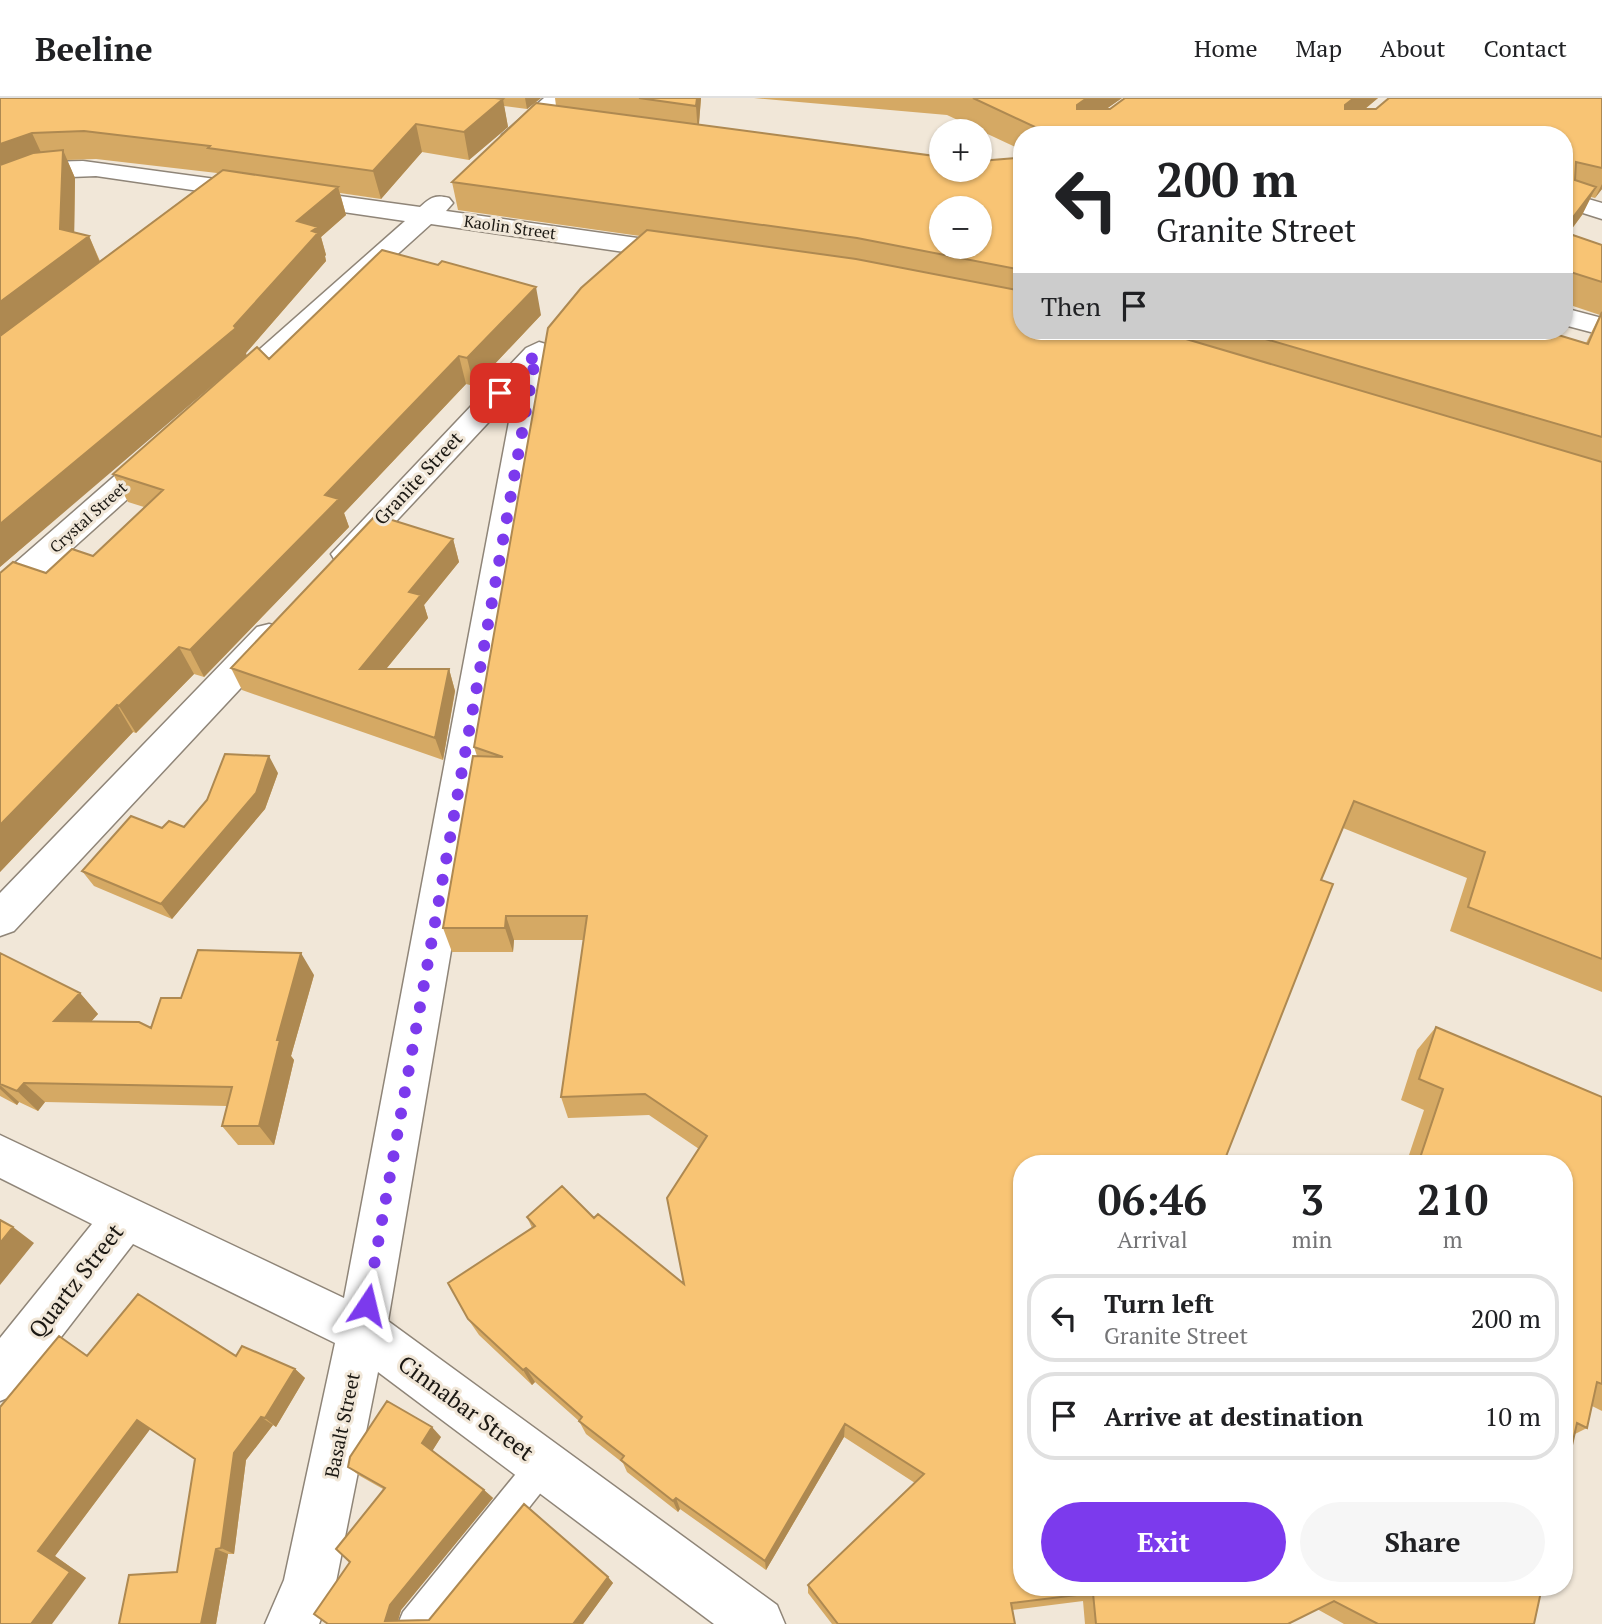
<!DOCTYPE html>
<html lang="en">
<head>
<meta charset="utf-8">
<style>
	body { margin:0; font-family:"PT Serif",serif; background:#f6f6f6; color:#202124; height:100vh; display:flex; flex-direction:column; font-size:26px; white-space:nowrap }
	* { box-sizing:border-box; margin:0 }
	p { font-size:23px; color:#757577 }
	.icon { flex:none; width:38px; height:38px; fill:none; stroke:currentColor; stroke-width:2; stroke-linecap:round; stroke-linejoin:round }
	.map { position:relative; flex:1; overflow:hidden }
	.details { position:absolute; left:1013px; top:1057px; width:560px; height:441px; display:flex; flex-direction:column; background:#fff; border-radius:28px; box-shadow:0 2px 5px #0004 }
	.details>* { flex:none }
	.hud { position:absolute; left:1013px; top:28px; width:560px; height:214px; border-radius:28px; box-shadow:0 2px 5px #0004; background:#fff; color:#202124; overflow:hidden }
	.controls { position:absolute; left:929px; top:21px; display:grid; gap:14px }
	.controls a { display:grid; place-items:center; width:63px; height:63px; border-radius:50%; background:#fff; box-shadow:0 2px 5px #0004; font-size:35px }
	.pin { position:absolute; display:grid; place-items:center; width:60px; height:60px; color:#fff; margin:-30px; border-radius:14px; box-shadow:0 4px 10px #0006 }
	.me { position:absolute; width:77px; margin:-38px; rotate:10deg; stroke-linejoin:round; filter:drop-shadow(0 0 5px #0008) }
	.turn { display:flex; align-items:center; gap:24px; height:147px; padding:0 28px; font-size:32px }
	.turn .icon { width:91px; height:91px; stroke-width:2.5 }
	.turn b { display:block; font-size:49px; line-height:60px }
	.then { display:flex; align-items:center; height:66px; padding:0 28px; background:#0003; gap:14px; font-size:26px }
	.eta { display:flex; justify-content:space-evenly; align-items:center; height:119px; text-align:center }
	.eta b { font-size:42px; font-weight:600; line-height:49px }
	.cta { display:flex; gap:14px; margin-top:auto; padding:14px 28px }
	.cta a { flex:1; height:80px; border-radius:42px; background:#7c3aed; color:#fff; font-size:28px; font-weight:600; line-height:80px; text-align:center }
	.cta a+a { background:#f6f6f6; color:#202124 }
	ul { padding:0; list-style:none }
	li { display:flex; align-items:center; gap:21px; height:88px; margin:0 14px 10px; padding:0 14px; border:4px solid #e0e0e0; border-radius:28px }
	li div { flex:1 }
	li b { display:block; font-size:26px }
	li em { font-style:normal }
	header { display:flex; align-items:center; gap:42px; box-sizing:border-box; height:98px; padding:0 35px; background:#fff; border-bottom:2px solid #e0e0e0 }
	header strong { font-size:33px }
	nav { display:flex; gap:38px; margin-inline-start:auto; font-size:24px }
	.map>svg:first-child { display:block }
</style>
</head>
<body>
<header>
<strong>Beeline</strong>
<nav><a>Home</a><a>Map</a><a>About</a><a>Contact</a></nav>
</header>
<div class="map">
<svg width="1602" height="1526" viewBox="0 0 1602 1526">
	<rect width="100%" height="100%" fill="#f1e7d8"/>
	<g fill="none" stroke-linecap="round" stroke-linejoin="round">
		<defs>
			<path id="service" d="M 543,1351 L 554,1356 L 559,1367 L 554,1378 L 437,1526 L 398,1526 L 403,1514 L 532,1356 Z"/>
			<path id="minor" d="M 544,0 L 570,0 L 520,47 L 502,47 L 499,42 L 502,37 Z
				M 83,63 L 420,109 C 430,100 435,96 449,100 L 453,105 L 446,113 L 680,146 L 689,148 L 693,154 L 689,160 L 680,162 L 431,126 L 239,299 L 229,302 L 219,299 L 214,293 L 219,287 L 405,123 L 96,78 L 46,80 L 0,99 L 0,81 C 26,67 54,63 83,63 Z
				M 1564,94 L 1602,105 L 1602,121 L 1564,109 Z
				M 1564,210 L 1602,220 L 1602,237 L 1564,227 Z
				M 539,244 L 549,247 L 553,253 L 388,1223 L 777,1507 L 785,1526 L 714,1526 L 378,1274 L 336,1484 L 319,1526 L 265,1526 L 284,1482 L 335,1245 L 133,1146 L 17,1296 L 0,1303 L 0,1240 L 92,1126 L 0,1080 L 0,1037 L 344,1200 L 514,297 L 358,464 L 347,467 L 336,464 L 331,456 L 526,250 Z
				M 161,344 L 172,347 L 176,354 L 172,361 L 12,505 L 0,509 L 0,478 L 150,347 Z
				M 269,526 L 281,529 L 286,538 L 281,547 L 14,833 L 0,838 L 0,795 L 257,529 Z"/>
		</defs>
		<!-- service casing -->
		<use href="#service" stroke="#8f8578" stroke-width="3"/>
		<!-- minor casing -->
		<use href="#minor" stroke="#8f8578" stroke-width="3"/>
		<!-- service -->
		<use href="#service" fill="#fff" fill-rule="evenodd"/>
		<!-- minor -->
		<use href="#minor" fill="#fff" fill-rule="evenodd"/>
	</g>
	<!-- wall -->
	<path fill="#d5a964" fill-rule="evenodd" d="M 0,0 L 541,0 L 527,11 L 504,8 L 508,29 L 469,62 L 422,54 L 381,101 L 340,95 L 346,117 L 321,139 L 326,157 L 325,158 L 326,163 L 246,255 L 0,469 ZM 96,61 L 217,75 L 217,76 L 100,163 L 89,138 L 74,134 L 75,80 L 67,62 Z
		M 555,0 L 701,0 L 699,27 L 942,72 L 1022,61 L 1022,233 L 1545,233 L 1586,245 L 1600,217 L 1564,205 L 1564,37 L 1022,37 L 1022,52 L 947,17 L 754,0 L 1122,0 L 1106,11 L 1110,11 L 1125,0 L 1378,0 L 1365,11 L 1376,11 L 1602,0 L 1602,91 L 1595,100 L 1591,99 L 1582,117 L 1569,135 L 1602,147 L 1602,894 L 1450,833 L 1467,780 L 1343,730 L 1022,1066 L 1542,1489 L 1534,1526 L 1344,1526 L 1317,1511 L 1288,1526 L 1085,1526 L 1083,1503 L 1012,1512 L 1015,1526 L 832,1526 L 808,1495 L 808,1487 L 915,1385 L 844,1339 L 766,1472 L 680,1411 L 678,1414 L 627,1374 L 623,1365 L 586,1336 L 579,1323 L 535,1284 L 532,1287 L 479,1237 L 468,1221 L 532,1130 L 527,1119 L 594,1120 L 684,1186 L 699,1051 L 649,1017 L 568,1020 L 561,999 L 584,842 L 514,842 L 513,854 L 452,854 L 443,830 L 477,658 L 474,649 L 640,138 L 458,112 L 452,84 L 556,8 Z
		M 541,217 L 474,288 L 466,286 L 344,415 L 349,429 L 204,579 L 194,576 L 136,635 L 133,634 L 0,774 L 46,475 L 93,458 L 144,409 L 128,404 L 113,376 L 269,261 Z
		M 453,441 L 459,464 L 424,507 L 428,520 L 386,571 L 449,571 L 455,593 L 443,662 L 242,592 L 231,570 Z
		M 278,675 L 265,711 L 172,821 L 94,788 L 82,773 L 162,730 L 184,729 Z
		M 0,855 L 80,895 L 98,916 L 91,923 L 151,930 L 181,900 L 314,877 L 291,958 L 294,962 L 274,1047 L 238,1047 L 222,1028 L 227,1008 L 45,1004 L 38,1013 L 19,1004 L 17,1007 L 0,998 Z
		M 1436,929 L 1602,999 L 1602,1313 L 1592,1308 L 1587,1330 L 1575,1336 L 1564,1066 L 1406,1066 L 1424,1012 L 1401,1002 L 1417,952 Z
		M 74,1248 L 88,1258 L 236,1258 L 295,1271 L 305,1280 L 276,1329 L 273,1327 L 246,1362 L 234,1456 L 228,1456 L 216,1526 L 119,1526 L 177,1474 L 195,1361 L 150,1331 L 55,1458 L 86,1480 L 0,1526 Z
		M 441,1339 L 432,1353 L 484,1392 L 493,1400 L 401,1512 L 398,1523 L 429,1522 L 608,1479 L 613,1485 L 583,1526 L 328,1526 L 350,1464 L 383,1391 L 360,1378 L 348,1369 Z"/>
	<!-- shaded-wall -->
	<path fill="#ae8951" d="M 525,0 L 541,0 L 527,11 Z
		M 697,0 L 701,0 L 698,36 L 696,8 Z
		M 1087,0 L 1122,0 L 1072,35 L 1077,7 Z
		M 1354,0 L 1378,0 L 1336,35 L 1345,7 Z
		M 503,1 L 508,29 L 469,62 L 464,34 Z
		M 416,26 L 422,54 L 381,101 L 373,73 Z
		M 32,35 L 45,63 L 0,79 L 0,46 Z
		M 63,52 L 75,80 L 74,150 L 89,138 L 101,167 L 0,244 L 0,204 L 60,131 Z
		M 1602,86 L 1602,91 L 1595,100 Z
		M 338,89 L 346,117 L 321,139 L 326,157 L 325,158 L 326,163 L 246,255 L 247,258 L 0,469 L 0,426 L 234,228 L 297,123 Z
		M 1596,89 L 1582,117 L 1564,141 L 1564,131 Z
		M 1022,176 L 1022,192 L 1018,201 Z
		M 536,189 L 541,217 L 474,288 L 467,260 Z
		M 459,258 L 466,286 L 344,415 L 349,429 L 204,579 L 190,552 L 325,397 Z
		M 453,441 L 459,464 L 424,507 L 428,520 L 368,593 L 360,571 L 409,494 Z
		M 179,549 L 194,576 L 136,635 L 119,608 Z
		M 449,571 L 455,593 L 443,662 L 435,640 Z
		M 117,607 L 133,634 L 0,774 L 0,727 Z
		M 269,658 L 278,675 L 265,711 L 172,821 L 161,806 Z
		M 506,818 L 514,842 L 513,854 L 505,830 Z
		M 301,855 L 314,877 L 291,958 L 294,962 L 274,1047 L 259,1028 L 277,942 Z
		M 80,895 L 98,916 L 73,944 L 54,923 Z
		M 24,985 L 45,1004 L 38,1013 L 17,993 Z
		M 0,987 L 19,1004 L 17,1007 L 0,991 Z
		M 13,1129 L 34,1145 L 0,1187 L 0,1145 Z
		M 526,1270 L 535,1284 L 532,1287 L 523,1272 Z
		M 295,1271 L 305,1280 L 276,1329 L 265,1320 Z
		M 261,1319 L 273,1327 L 246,1362 L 234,1456 L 221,1450 L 234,1355 Z
		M 137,1322 L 151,1330 L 55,1458 L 86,1480 L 52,1526 L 31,1526 L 38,1453 Z
		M 845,1326 L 844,1339 L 766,1472 L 765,1463 Z
		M 432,1329 L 441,1339 L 431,1355 L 422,1345 Z
		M 484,1392 L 493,1400 L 401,1512 L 397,1526 L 385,1523 L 390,1507 Z
		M 676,1400 L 680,1411 L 678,1414 L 673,1403 Z
		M 216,1451 L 228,1456 L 216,1526 L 201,1526 Z
		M 608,1479 L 613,1485 L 583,1526 L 573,1526 Z"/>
	<!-- building -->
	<path fill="#f8c474" stroke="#ae8951" stroke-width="2" fill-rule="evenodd" d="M 0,0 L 495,0 L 503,1 L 464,34 L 416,26 L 373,73 L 208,50 L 210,48 L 84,33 L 32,35 L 0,46 Z
		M 639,0 L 697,0 L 696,8 Z
		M 973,0 L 1087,0 L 1077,7 L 1077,11 L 1110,11 L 1125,0 L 1354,0 L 1345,7 L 1345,11 L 1376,11 L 1389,0 L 1602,0 L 1602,70 L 1576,64 L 1575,82 L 1596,89 L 1564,131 L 1564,37 L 1052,37 Z
		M 536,5 L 942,59 L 942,72 L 980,72 L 980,63 L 1016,60 L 1022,61 L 1022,172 L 857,140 L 452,84 ZM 942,110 L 980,110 L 980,149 L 942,149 Z
		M 63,52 L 60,131 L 89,138 L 0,204 L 0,67 L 33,55 Z
		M 223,72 L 338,89 L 297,123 L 318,129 L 312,133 L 318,135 L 234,228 L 236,230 L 0,426 L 0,238 Z
		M 647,132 L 856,161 L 1022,193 L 1022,233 L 1159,233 L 1602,364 L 1602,861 L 1468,809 L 1485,754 L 1354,703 L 1321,782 L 1333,786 L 1223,1066 L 1022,1066 L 1022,1489 L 1542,1489 L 1534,1526 L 1378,1526 L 1334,1503 L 1288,1526 L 1096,1526 L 1093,1495 L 1011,1505 L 1015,1526 L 838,1526 L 808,1487 L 924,1376 L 845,1326 L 765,1463 L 676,1400 L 673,1403 L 621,1362 L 624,1358 L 579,1323 L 582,1319 L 526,1270 L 523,1272 L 468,1221 L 448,1185 L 535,1128 L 527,1119 L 562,1088 L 594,1120 L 598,1116 L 684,1186 L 667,1100 L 707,1038 L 645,996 L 561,999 L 587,818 L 506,818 L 505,830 L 443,830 L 473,658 L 503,659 L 474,649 L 548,230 L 581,190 Z
		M 1564,134 L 1602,147 L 1602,184 L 1564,172 Z
		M 382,152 L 438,167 L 442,163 L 536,189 L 467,260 L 459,258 L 325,397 L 339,401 L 190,552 L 179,549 L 119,608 L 117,607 L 0,727 L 0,475 L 13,464 L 46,475 L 72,451 L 93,458 L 163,392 L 113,376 L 257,249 L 269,261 Z
		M 1602,214 L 1602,339 L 1238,233 L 1545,233 L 1588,246 Z
		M 376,417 L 453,441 L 409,494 L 421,497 L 360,571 L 449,571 L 435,640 L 231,570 Z
		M 225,656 L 269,658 L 256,695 L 161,806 L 82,773 L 131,718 L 162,730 L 169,723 L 184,729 L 207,702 Z
		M 198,852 L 301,855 L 277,942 L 280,942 L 259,1028 L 222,1028 L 232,989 L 24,985 L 17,993 L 0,986 L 0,855 L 80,895 L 54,923 L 139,924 L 151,930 L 161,900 L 181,900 Z
		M 1436,929 L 1602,999 L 1602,1286 L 1597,1284 L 1587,1330 L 1577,1325 L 1564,1383 L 1564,1066 L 1418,1066 L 1443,991 L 1419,981 Z
		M 0,1122 L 13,1129 L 0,1145 Z
		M 138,1196 L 236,1258 L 242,1248 L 295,1271 L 265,1320 L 261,1319 L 234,1355 L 221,1450 L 216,1451 L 201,1526 L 119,1526 L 129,1477 L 177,1474 L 195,1361 L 137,1322 L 38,1453 L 70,1474 L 31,1526 L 0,1526 L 0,1309 L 59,1238 L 87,1258 Z
		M 387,1303 L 432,1329 L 422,1345 L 484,1392 L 390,1507 L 385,1523 L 429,1522 L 524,1406 L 608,1479 L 573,1526 L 328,1526 L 314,1516 L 350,1464 L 336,1451 L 385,1390 L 348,1369 L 350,1359 Z"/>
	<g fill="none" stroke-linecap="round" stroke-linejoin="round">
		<!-- route -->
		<path stroke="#7c3aed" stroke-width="12" stroke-dasharray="0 21.6" d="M 367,1207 L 536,256 L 500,295"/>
	</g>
	<g text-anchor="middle" stroke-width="6" stroke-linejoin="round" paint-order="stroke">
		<!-- far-street labels -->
		<g font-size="16" fill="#1b1813" stroke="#f1e7d8">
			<text transform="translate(510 129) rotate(8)" y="6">Kaolin Street</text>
			<text transform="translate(88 419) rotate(-42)" y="6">Crystal Street</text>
		</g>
		<!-- street labels -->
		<g font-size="19" fill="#1b1813" stroke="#f1e7d8">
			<text transform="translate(418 380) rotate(-47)" y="7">Granite Street</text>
			<text transform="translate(342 1327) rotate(-78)" y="7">Basalt Street</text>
		</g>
		<!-- near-street labels -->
		<g font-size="23" fill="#1b1813" stroke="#f1e7d8">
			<text transform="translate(76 1183) rotate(-52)" y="8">Quartz Street</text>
			<text transform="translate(466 1310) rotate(36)" y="8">Cinnabar Street</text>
		</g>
	</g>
</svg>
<div class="controls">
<a>+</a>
<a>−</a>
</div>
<div class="pin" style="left:500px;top:295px;background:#d93025"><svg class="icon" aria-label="arrive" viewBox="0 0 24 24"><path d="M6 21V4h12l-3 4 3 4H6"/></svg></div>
<svg class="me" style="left:367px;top:1207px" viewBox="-20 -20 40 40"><path d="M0-17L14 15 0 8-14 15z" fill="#7c3aed" stroke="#fff" stroke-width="4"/></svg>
<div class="hud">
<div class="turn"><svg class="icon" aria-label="left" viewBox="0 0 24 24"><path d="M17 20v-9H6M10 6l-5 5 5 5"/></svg><div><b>200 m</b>Granite Street</div></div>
<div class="then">Then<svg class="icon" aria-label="arrive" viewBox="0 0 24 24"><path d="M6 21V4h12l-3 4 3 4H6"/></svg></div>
</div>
<section class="details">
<div class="eta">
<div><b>06:46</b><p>Arrival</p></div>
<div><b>3</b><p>min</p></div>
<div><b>210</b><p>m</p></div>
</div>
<ul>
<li><svg class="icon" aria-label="left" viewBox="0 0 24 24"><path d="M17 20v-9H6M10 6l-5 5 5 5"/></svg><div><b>Turn left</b><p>Granite Street</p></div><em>200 m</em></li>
<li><svg class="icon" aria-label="arrive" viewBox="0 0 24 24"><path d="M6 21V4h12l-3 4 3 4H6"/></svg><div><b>Arrive at destination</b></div><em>10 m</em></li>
</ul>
<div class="cta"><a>Exit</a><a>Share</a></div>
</section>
</div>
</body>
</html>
